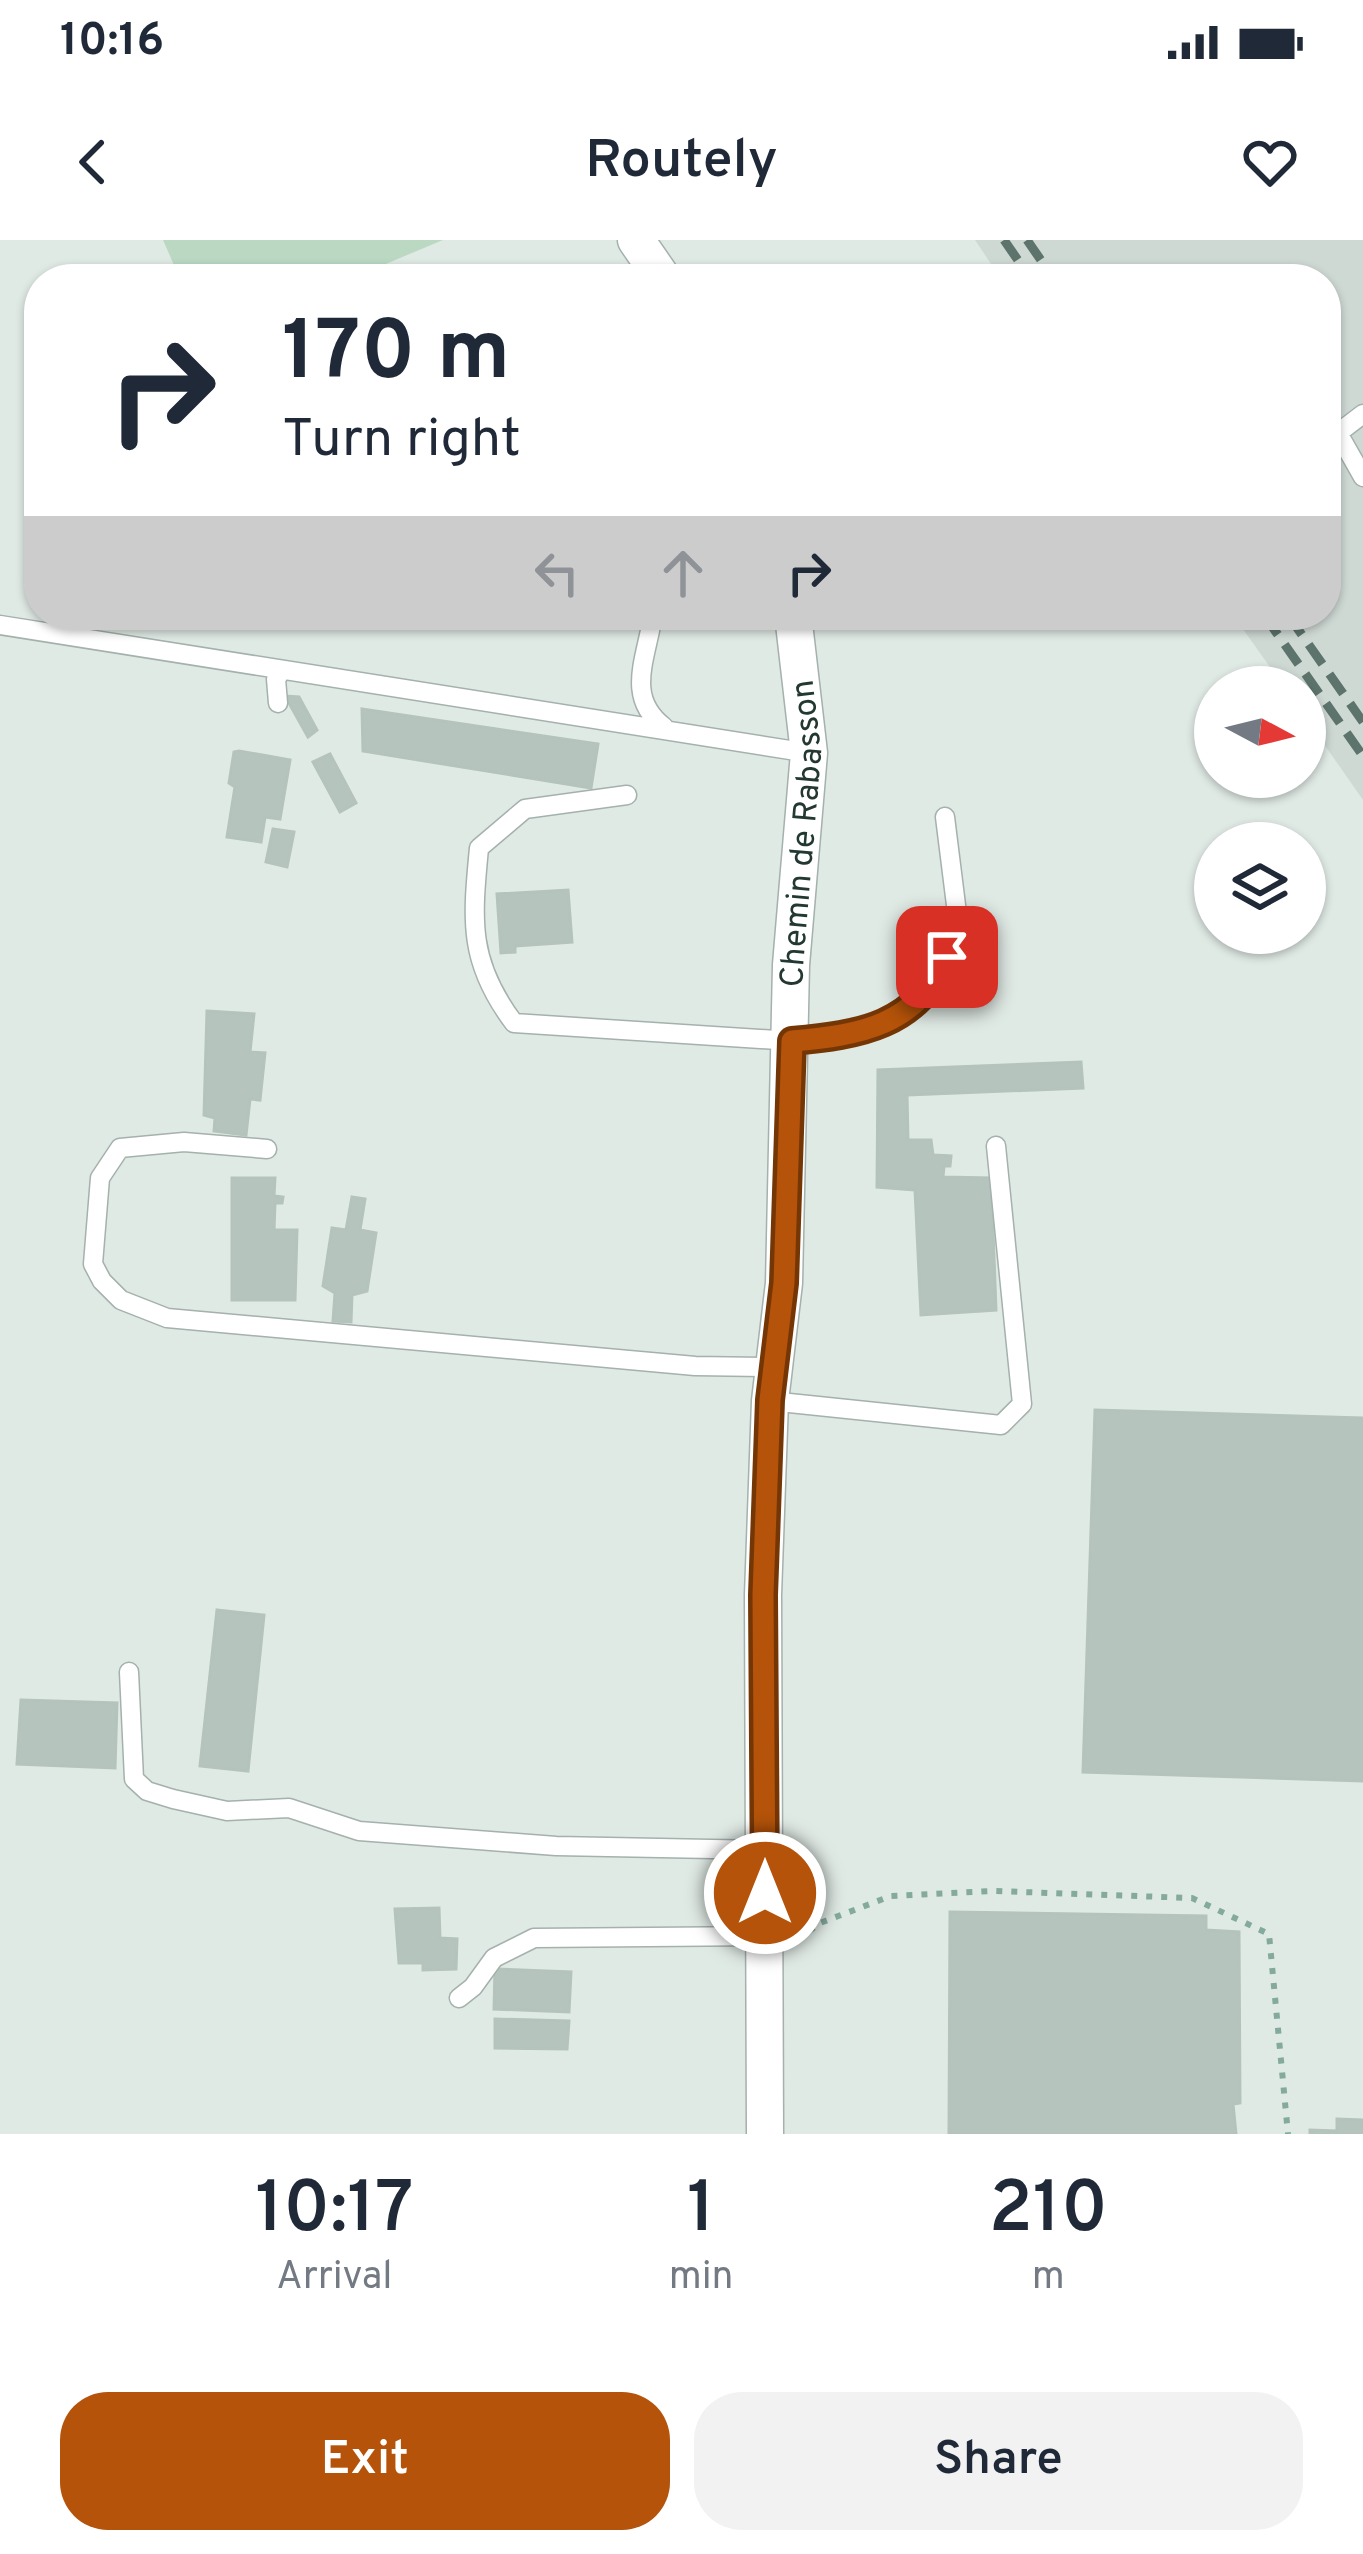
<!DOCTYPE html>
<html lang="en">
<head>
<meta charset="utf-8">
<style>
	body { margin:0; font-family:Overpass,sans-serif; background:#f2f2f3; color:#1f2937; height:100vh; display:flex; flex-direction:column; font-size:45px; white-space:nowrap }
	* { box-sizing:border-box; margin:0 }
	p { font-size:39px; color:#747a83 }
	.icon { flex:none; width:66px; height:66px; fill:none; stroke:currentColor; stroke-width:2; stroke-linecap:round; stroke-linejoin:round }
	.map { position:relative; height:1894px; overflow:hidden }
	.panel { display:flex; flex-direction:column; background:#fff; flex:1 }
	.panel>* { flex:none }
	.top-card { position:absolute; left:24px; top:24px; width:1317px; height:366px; border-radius:48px; box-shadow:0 3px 9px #0004; background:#fff; color:#1f2937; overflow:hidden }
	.needle { width:78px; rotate:97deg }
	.fabs { position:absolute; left:1194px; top:426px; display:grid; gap:24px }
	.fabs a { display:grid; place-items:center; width:132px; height:132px; border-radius:50%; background:#fff; box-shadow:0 3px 9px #0004; font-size:60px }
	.pin { position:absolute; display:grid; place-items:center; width:102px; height:102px; color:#fff; margin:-51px; border-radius:24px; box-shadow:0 6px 18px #0006 }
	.me { position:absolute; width:132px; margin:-66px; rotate:0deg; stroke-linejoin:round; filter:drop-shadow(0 0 9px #0008) }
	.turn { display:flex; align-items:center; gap:42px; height:252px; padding:0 60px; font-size:54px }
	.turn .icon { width:156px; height:156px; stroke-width:2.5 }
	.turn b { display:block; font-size:84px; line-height:102px }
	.lanes { display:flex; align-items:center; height:114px; padding:0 60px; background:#0003; justify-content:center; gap:60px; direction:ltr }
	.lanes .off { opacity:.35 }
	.eta { display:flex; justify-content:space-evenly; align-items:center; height:204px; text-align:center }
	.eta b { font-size:72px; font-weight:600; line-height:84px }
	.cta { display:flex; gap:24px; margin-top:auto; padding:24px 60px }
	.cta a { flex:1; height:138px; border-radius:48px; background:#b45309; color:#fff; font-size:48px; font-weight:600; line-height:138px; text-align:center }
	.cta a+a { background:#f2f2f3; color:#1f2937 }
	.status { display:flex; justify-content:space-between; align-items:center; height:84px; padding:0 60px; background:#fff; direction:ltr }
	.status svg { height:33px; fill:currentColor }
	header { display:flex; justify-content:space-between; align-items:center; height:156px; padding:0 60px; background:#fff; font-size:54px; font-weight:600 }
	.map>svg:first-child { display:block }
</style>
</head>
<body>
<div class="status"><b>10:16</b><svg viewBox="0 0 49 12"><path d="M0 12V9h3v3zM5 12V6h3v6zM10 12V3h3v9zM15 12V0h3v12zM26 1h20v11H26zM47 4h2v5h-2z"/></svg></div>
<header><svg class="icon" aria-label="back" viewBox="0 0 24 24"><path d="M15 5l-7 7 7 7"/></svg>Routely<svg class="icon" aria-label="heart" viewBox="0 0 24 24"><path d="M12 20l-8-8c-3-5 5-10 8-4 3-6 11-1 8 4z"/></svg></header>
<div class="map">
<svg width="1363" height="1894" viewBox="0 0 1363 1894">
	<rect width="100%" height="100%" fill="#e0eae5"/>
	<!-- built -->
	<path fill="#cfd9d4" d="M 975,0 L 1363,0 L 1363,560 L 1305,477 L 1305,447 L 1284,447 L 1233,375 L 1326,375 L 1326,39 L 1001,39 Z"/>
	<!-- green -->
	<path fill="#bbd9c2" d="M 163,0 L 443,0 L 350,39 L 180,39 Z"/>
	<!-- building -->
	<path fill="#b6c4be" stroke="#b4c3bc" stroke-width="3" d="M 285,456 L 299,457 L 317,490 L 308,497 Z
		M 362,469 L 598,504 L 591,548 L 363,511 Z
		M 239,511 L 290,520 L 280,579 L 265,577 L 261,602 L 227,597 L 235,547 L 229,543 L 234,512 Z
		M 330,514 L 356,563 L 340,572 L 313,522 Z
		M 273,589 L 294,592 L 287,627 L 266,622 Z
		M 568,650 L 572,702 L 515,706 L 515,712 L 501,713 L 497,654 Z
		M 207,771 L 254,774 L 250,812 L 265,813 L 260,860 L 250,859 L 246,895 L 214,891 L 215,878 L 204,875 Z
		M 1081,822 L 1083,848 L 907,855 L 908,900 L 931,900 L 933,915 L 951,916 L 950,926 L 944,926 L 943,937 L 991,938 L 996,1070 L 921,1075 L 915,950 L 877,947 L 878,830 Z
		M 232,938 L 275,938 L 274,956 L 283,957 L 282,963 L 275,963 L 274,990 L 297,990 L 295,1060 L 232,1060 Z
		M 352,957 L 365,959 L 360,990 L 376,993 L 367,1051 L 352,1055 L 351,1082 L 333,1081 L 335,1053 L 323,1046 L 332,988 L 346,990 Z
		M 1095,1170 L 1363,1178 L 1363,1541 L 1083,1532 Z
		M 217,1370 L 264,1375 L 248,1531 L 200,1526 Z
		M 21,1460 L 117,1463 L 115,1528 L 17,1524 Z
		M 439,1668 L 440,1698 L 457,1699 L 456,1729 L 423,1730 L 423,1723 L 399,1723 L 395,1669 Z
		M 950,1672 L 1206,1676 L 1206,1690 L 1239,1692 L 1240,1863 L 1233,1864 L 1236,1894 L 949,1894 Z
		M 495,1729 L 571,1732 L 569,1772 L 494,1769 Z
		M 495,1779 L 569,1781 L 567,1809 L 495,1808 Z
		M 1337,1879 L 1363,1880 L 1363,1894 L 1310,1894 L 1310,1890 L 1337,1891 Z"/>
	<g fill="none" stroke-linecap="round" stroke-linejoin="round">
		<defs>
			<path id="service" d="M 1363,174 L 1338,193 L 1363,237
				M 653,375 C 646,420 625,457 664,487
				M 0,385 L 809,513
				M 278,463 L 276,439 L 282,430
				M 627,555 L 525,569 L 479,608 C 472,681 468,722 514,783 L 792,801 L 847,797 L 890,782 L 935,745 L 959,689 L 945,577
				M 267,909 L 184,902 L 120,908 L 100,938 L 93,1024 L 102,1041 L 121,1060 L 167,1078 L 695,1126 L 773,1127
				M 770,1161 L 1001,1185 L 1022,1164 L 996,906
				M 129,1432 L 134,1539 L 147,1551 L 173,1559 L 227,1571 L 289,1568 L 359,1591 L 556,1606 L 765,1610
				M 459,1758 L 473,1747 L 494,1718 L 534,1698 L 765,1696"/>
			<g id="minor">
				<path d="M 636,0 L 663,39"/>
				<path id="s1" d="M 765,1894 L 763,1355 L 770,1161 L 784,1043 L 791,725 L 809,513 L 793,375"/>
			</g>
		</defs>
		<!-- service casing -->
		<use href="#service" stroke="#a4b1ac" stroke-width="21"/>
		<!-- minor casing -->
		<use href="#minor" stroke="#a4b1ac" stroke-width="39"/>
		<!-- path -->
		<path stroke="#84aa9d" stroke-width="6" stroke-dasharray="6 9" stroke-linecap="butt" d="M 797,1700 L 820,1683 L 891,1656 L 994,1651 L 1192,1658 L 1269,1694 L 1288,1894"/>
		<!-- service -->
		<use href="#service" stroke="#fff" stroke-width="18"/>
		<!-- minor -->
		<use href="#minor" stroke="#fff" stroke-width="36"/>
		<!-- rail -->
		<path stroke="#5d746d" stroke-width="9" stroke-dasharray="24 12" stroke-linecap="butt" d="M 1004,0 L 1031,39
			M 1027,0 L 1054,39
			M 1264,375 L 1363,516
			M 1288,375 L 1363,482"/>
	</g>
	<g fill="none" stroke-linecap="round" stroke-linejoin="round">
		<defs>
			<path id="route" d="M 765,1653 L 763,1355 L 770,1160 L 784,1043 L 792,801 C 860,795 917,786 947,717"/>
		</defs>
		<!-- route casing -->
		<use href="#route" stroke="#753606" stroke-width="30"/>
		<!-- route -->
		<use href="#route" stroke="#b45309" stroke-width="21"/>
	</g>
	<g text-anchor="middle" stroke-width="12" stroke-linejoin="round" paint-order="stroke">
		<!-- street labels -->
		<g font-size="33" fill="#233832" stroke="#f0f7f3">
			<text dy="12" stroke="none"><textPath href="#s1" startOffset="1302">Chemin de Rabasson</textPath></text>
		</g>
	</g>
</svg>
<div class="fabs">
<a><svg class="needle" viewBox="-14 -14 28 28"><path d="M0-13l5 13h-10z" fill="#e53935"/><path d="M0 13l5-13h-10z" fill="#747a83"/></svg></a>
<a><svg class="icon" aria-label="layers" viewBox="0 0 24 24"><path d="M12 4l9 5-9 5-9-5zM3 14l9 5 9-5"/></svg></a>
</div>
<div class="pin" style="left:947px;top:717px;background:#d93025"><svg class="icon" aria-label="arrive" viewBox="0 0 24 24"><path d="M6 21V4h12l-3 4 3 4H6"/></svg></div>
<svg class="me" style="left:765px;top:1653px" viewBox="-20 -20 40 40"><circle r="17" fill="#b45309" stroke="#fff" stroke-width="3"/><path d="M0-11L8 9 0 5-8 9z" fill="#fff"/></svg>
<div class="top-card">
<div class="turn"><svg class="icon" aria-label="right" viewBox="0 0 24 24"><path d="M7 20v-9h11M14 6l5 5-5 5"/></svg><div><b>170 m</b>Turn right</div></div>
<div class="lanes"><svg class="icon off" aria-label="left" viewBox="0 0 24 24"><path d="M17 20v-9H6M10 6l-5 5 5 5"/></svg><svg class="icon off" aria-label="ahead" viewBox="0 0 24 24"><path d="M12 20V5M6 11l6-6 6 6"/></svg><svg class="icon" aria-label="right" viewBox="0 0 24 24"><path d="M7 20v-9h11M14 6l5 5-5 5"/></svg></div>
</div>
</div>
<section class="panel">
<div class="eta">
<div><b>10:17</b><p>Arrival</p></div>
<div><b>1</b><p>min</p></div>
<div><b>210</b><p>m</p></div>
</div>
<div class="cta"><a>Exit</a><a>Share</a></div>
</section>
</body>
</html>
